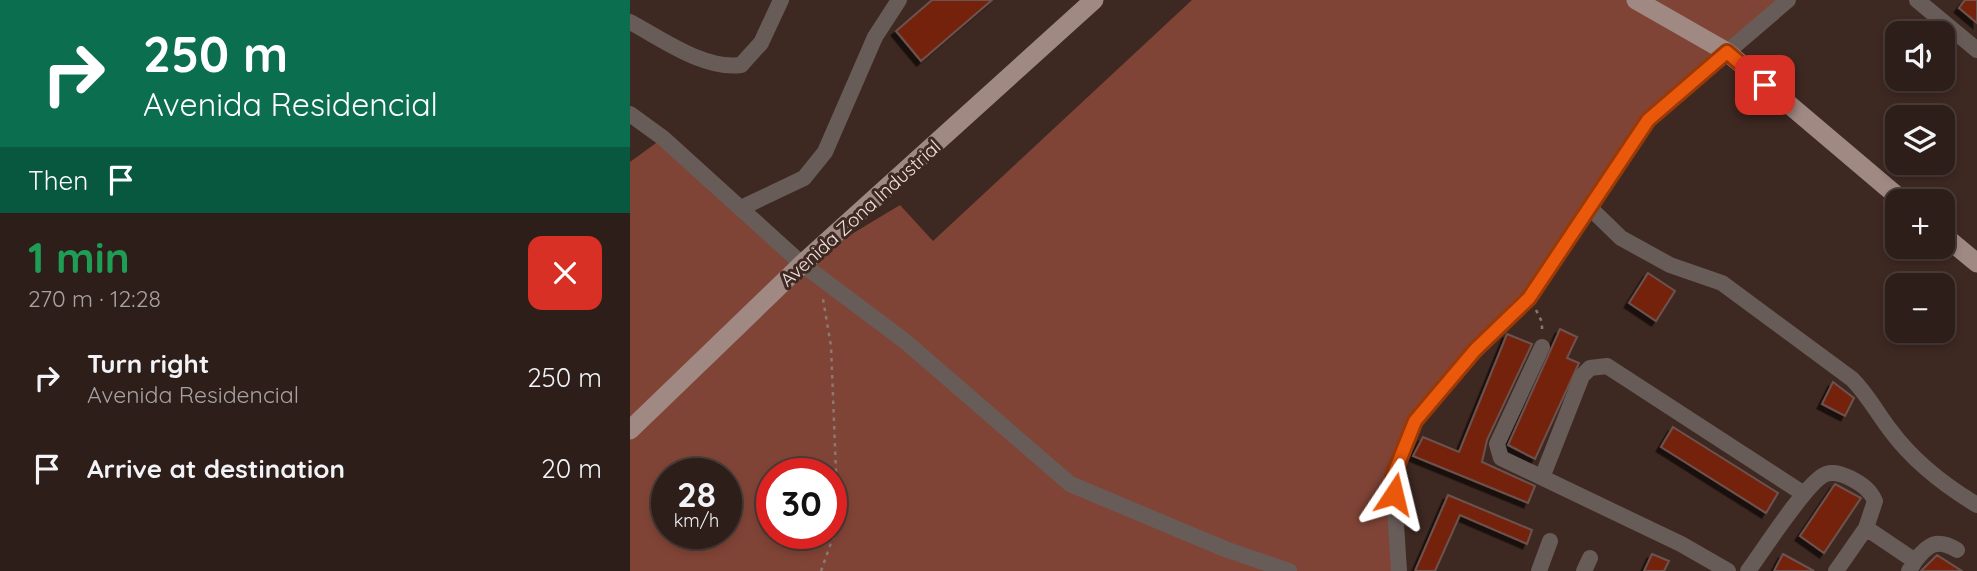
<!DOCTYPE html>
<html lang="en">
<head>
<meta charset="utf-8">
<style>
	body { margin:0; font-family:Quicksand,sans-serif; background:#362723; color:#f1f3f6; height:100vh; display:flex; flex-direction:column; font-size:26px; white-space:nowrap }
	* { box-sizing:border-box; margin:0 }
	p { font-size:23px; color:#a7a2a2 }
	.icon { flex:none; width:38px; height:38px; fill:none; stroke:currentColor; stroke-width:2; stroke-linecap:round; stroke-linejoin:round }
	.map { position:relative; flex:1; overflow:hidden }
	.details { display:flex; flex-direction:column; background:#2e1e1a; width:630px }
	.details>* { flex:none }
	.guide { background:#0b6e4f; color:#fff; overflow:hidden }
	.controls { position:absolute; left:1255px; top:21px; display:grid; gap:14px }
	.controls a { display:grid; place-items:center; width:70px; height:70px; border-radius:14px; background:#2e1e1a; box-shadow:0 4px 10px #0003,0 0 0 2px #493c39; font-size:35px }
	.speed { position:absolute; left:21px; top:458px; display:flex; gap:14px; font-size:35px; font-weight:700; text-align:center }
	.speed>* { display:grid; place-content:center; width:91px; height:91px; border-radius:50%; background:#2e1e1a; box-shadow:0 4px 10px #0003,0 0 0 2px #493c39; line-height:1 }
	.speed small { font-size:18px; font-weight:400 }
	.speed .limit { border:10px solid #d22; background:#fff; color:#111 }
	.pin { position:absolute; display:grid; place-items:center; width:60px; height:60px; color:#fff; margin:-30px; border-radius:14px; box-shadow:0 4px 10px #0006 }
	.me { position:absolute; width:77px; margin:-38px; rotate:10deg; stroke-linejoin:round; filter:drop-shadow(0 0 5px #0008) }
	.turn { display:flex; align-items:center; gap:24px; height:147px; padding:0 28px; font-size:32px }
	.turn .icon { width:91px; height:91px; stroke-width:2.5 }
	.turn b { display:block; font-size:49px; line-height:60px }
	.then { display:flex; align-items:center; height:66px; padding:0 28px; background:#0003; gap:14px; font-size:26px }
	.round { display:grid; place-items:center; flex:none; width:74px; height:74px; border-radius:14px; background:#362723 }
	.head { display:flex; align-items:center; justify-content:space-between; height:119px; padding:0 28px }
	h1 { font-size:42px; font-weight:700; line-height:52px; color:#1e9e55 }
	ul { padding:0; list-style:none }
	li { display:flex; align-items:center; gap:21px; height:91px; padding:0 28px }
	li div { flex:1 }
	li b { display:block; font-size:26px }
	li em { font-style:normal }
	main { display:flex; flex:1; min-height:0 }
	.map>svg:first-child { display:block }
</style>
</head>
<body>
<main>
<section class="details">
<div class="guide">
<div class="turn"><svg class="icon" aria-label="right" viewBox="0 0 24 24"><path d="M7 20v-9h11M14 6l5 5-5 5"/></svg><div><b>250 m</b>Avenida Residencial</div></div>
<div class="then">Then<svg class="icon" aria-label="arrive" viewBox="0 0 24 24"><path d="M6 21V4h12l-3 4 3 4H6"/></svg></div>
</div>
<div class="head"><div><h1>1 min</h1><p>270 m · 12:28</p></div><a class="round" style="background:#d93025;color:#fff"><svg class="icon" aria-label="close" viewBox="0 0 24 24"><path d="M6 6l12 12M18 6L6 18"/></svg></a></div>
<ul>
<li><svg class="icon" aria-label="right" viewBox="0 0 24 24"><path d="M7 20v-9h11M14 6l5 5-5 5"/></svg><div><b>Turn right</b><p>Avenida Residencial</p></div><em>250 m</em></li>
<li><svg class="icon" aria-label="arrive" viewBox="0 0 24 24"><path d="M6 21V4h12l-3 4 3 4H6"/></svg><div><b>Arrive at destination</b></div><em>20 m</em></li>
</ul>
</section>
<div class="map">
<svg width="1347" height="571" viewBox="0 0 1347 571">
	<defs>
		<filter id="shadow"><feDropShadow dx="-4.5" dy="4.5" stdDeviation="0" flood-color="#0009"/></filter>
	</defs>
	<rect width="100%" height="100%" fill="#3e2822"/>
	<!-- green -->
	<path fill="#804436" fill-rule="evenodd" d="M 562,0 L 1155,0 L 1018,120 L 899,297 L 785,421 L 763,476 L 769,567 L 777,571 L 0,571 L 0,162 L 33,138 L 172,264 L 270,205 L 303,241 ZM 37,474 L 96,474 L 96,534 L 37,534 ZM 142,474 L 201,474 L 201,534 L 142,534 Z"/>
	<!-- building -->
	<path fill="#742411" stroke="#6c534d" stroke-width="2" filter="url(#shadow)" d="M 302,0 L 362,0 L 291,61 L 266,31 Z
		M 1335,0 L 1347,0 L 1347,23 L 1329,8 Z
		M 1018,273 L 1045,291 L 1026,321 L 999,303 Z
		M 930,329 L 947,337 L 937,358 L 949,363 L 905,459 L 878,445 Z
		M 877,334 L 902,344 L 857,440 L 852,462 L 905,486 L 898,503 L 783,456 L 793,437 L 829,452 Z
		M 1203,382 L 1224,398 L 1215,416 L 1192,404 Z
		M 1043,427 L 1148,493 L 1136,513 L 1031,447 Z
		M 1205,484 L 1231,498 L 1194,553 L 1170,536 Z
		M 818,495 L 902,530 L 897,544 L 830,515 L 805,571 L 785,571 Z
		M 1022,554 L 1039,561 L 1034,571 L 1014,571 Z
		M 1153,554 L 1184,571 L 1144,571 Z
		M 1307,555 L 1332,571 L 1291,571 Z"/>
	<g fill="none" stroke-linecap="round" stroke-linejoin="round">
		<!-- path -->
		<path stroke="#8b7873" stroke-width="2.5" stroke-dasharray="3.5 5" stroke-linecap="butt" d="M 906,310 L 912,322 L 912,333
			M 191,571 L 208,523 L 201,346 L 193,299"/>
		<!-- minor -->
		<path stroke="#685c59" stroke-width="16" d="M 1287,0 L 1347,50
			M 0,22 C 32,39 74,70 111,65 L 131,43 L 151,0
			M 0,114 L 33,138 L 172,264 L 276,342 L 440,484 L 595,549 L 659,571
			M 959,207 L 991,238 L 1040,265 L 1092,283 L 1222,379 C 1238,395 1247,413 1261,431 C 1284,462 1314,485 1347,505
			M 111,208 L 174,178 L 195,152 L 245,37 L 269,0
			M 912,347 L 867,444 L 871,458 L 1051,544 L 1098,571
			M 913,475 L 952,376 L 960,368 L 977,366 L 1174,494
			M 1236,528 L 1285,561 L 1279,571
			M 1285,561 C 1298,544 1307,538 1327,550
			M 769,571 L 763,476 L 785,421 L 845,350 L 899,297 L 1018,120 L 1158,0
			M 909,571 L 920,541
			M 954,571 L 960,558
			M 1118,571 C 1132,552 1178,480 1196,474 C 1205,471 1214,475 1222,479 C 1233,485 1240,490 1245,501 L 1236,528 L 1206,571"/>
		<!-- major -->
		<path stroke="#a08983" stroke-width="19" d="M 1006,0 L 1097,52 L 1273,201
			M 1312,234 L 1347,263
			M 0,430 L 172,264 L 464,0"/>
	</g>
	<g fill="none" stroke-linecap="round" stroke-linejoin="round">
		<defs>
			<path id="route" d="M 764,494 L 763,476 L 785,421 L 845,350 L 899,298 L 1018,120 L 1097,52 L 1135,85"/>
		</defs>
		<!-- route casing -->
		<use href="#route" stroke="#983908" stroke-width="18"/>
		<!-- route -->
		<use href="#route" stroke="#ea580c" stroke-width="12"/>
	</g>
	<g text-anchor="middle" stroke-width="6" stroke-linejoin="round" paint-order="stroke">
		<!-- street labels -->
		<g font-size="19" fill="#f1e1de" stroke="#3e2822">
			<text transform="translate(230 213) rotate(-42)" y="7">Avenida Zona Industrial</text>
		</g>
	</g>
</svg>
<div class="controls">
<a><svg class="icon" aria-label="sound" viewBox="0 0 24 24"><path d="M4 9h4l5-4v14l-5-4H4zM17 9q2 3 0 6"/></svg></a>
<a><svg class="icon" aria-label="layers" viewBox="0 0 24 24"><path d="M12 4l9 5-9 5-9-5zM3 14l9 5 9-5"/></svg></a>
<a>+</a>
<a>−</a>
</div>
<div class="speed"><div>28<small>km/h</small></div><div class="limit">30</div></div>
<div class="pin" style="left:1135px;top:85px;background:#d93025"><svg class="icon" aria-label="arrive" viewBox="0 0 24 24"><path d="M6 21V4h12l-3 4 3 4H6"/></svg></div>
<svg class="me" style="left:764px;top:494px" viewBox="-20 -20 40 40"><path d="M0-17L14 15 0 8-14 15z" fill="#ea580c" stroke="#fff" stroke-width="4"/></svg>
</div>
</main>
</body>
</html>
